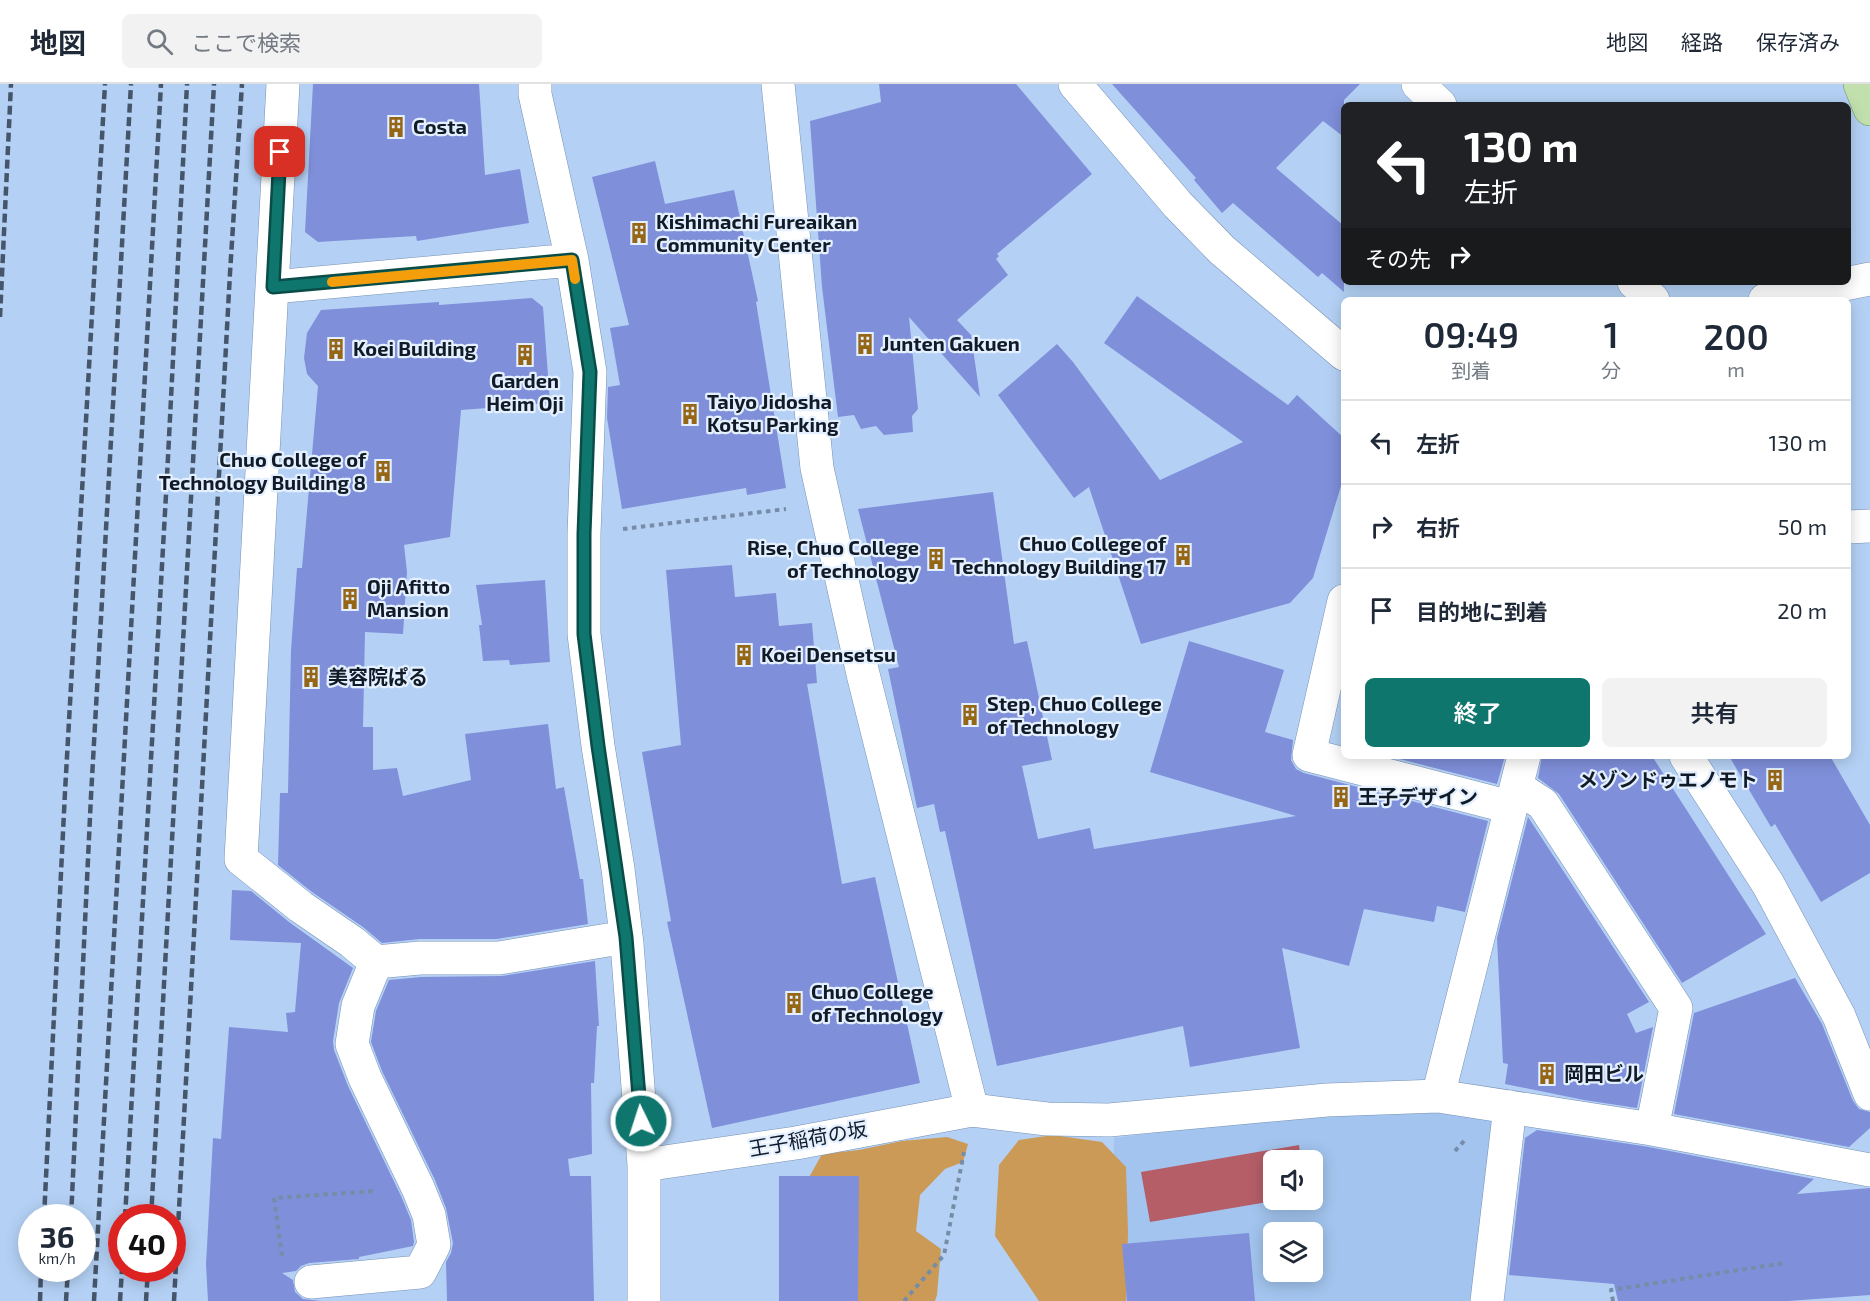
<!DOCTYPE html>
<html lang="ja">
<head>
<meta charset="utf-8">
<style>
	body { margin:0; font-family:"Exo 2","Noto Sans JP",sans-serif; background:#f2f2f3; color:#1f2937; height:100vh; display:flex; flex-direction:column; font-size:22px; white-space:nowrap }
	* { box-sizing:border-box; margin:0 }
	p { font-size:20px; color:#747a83 }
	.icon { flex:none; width:33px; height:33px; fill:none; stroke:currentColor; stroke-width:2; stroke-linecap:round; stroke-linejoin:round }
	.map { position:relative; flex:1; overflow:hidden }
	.sheet { position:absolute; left:1341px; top:213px; width:510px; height:462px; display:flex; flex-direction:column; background:#fff; border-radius:9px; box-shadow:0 3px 15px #0003 }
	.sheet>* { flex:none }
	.guide { position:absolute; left:1341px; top:18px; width:510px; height:183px; border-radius:9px; box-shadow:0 3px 15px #0003; background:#202124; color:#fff; overflow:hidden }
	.buttons { position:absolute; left:1263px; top:1066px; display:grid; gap:12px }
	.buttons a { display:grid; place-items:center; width:60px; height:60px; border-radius:9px; background:#fff; box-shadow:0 3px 15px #0003; font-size:30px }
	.speed { position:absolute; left:18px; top:1120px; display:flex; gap:12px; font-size:30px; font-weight:700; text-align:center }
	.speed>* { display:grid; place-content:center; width:78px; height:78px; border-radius:50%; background:#fff; box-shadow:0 3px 15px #0003; line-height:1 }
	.speed small { font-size:15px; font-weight:400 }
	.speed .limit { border:9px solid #d22; background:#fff; color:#111 }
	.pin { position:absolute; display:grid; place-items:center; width:51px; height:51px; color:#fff; margin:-26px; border-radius:12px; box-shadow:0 3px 9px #0006 }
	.me { position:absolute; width:66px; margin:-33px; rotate:356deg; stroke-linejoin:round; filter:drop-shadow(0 0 4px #0008) }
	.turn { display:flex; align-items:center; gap:21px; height:126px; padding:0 24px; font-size:27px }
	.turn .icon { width:78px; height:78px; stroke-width:2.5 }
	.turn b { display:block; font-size:42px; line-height:51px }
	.then { display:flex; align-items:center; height:57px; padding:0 24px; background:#0003; gap:12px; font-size:22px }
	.eta { display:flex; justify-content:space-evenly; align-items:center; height:102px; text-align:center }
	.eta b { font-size:36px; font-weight:600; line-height:42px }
	.cta { display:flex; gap:12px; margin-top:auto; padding:12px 24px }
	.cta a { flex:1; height:69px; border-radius:9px; background:#0f766e; color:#fff; font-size:24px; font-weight:600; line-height:69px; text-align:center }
	.cta a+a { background:#f2f2f3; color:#1f2937 }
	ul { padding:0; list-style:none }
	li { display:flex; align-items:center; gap:18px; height:84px; padding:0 24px; border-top:2px solid #e0e1e3 }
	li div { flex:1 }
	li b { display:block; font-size:22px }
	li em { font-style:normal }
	header { display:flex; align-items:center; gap:36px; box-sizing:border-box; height:84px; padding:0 30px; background:#fff; border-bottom:2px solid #e0e1e3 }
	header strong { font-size:28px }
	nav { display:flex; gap:33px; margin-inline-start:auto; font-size:21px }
	.search { width:420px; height:54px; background:#f2f2f3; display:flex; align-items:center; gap:15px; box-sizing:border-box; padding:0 21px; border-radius:9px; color:#747a83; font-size:22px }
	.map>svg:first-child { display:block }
</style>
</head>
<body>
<header>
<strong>地図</strong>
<div class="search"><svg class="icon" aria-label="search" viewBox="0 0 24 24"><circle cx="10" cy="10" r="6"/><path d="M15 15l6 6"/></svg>ここで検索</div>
<nav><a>地図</a><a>経路</a><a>保存済み</a></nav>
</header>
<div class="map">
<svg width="1870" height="1217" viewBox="0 0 1870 1217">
	<rect width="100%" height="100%" fill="#b4d1f5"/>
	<!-- built -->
	<path fill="#a2c4ee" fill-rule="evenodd" d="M 1478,1025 L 1499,1043 L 1479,1217 L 1112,1217 L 1114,1054 L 1314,1029 ZM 1274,1077 L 1312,1077 L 1312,1116 L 1274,1116 ZM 1274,1149 L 1312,1149 L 1312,1188 L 1274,1188 Z"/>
	<!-- green -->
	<path fill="#cb9a56" d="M 1053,1051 L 1102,1058 L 1126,1083 L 1128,1149 L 1126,1217 L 1039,1217 L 995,1152 L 999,1081 L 1019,1056 Z
		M 947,1053 L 968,1060 L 963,1078 L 945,1085 L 920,1111 L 916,1147 L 941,1165 L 937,1211 L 935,1217 L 836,1217 L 807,1097 L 822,1070 L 859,1066 L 902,1057 Z"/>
	<!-- water -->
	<path fill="#b55e68" d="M 1299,1061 L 1301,1077 L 1274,1077 L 1274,1116 L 1280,1116 L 1150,1138 L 1141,1088 Z"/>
	<!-- building -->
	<path fill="#7f8fda" d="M 313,0 L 479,0 L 485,91 L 520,85 L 529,139 L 417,157 L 416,152 L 318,158 L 305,148 Z
		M 879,0 L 1016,0 L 1092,90 L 997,170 L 999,172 L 996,175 L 1008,191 L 957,236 L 971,251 L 980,313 L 909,233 L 918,325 L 912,332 L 913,348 L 884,351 L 876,342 L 861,345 L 854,331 L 838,333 L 822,203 L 810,37 L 881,18 Z
		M 1112,0 L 1360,0 L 1344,16 L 1344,53 L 1323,37 L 1276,84 L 1344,142 L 1344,208 L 1322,189 L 1318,193 L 1233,119 L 1222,129 L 1194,96 L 1196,94 Z
		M 655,77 L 665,120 L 734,106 L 758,217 L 756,218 L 786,404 L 747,411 L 746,404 L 622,425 L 607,334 L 608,303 L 620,301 L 610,244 L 629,241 L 592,93 Z
		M 1137,212 L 1288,321 L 1297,311 L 1344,354 L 1344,392 L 1313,494 L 1290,519 L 1141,560 L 1089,403 L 1074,414 L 998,311 L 1057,260 L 1073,278 L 1160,396 L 1243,358 L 1104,259 Z
		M 532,214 L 543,223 L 550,319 L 461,326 L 450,453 L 404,461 L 407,488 L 403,550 L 365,548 L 363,643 L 373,643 L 373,686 L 397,684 L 403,712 L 471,696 L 465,650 L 548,640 L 556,705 L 564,703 L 580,795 L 583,795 L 588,840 L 497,855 L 420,855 L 382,859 L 363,843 L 312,808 L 278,781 L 280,709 L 288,709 L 291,566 L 297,484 L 302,484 L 318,302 L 307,290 L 304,274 L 307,249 L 321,226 L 439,218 L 439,221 Z
		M 993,408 L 1014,560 L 1027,557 L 1052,676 L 1022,682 L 1038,755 L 1090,744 L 1094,765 L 1296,732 L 1150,688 L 1189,557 L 1284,586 L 1265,648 L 1293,656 L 1291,676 L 1296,685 L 1304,689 L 1488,737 L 1465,828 L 1437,822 L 1434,838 L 1364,825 L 1349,882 L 1282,864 L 1300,964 L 1190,983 L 1183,942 L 997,982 L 945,747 L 940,748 L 934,720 L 917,724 L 888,585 L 899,583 L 858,425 Z
		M 732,481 L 735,513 L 776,509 L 779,542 L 812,539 L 817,599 L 807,600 L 842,800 L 875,793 L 920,999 L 712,1044 L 667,838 L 671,837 L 642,668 L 681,661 L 666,486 Z
		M 545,496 L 550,578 L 510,581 L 509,576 L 483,577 L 479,541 L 482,541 L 476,501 Z
		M 1388,672 L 1505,672 L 1497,700 Z
		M 1542,672 L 1652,672 L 1766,850 L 1682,899 L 1559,710 L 1538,694 Z
		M 1729,672 L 1830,672 L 1870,741 L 1870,789 L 1821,818 L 1775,740 L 1771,743 Z
		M 1528,733 L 1649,918 L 1627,930 L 1636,949 L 1653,943 L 1637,1024 L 1584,1016 L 1505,1000 L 1508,980 L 1503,979 L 1497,854 Z
		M 232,806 L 251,807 L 289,838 L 353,884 L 339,919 L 333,957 L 334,966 L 348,1002 L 401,1112 L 411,1136 L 414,1158 L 413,1162 L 359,1173 L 359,1175 L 309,1179 L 301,1182 L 296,1187 L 282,1189 L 293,1196 L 295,1208 L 303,1215 L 321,1217 L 208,1217 L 206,1180 L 213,1054 L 221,1055 L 229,943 L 288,948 L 286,929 L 295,928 L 301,859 L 230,856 Z
		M 595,877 L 599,942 L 597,942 L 594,999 L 591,999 L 592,1070 L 568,1075 L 570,1092 L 591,1092 L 594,1217 L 447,1217 L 446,1178 L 451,1169 L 453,1159 L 446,1124 L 435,1096 L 382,987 L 371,958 L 376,927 L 389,896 L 421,893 L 502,892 Z
		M 1795,894 L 1822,940 L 1853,1017 L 1859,1025 L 1870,1028 L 1870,1044 L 1849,1063 L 1674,1030 L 1694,929 Z
		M 1537,1046 L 1649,1063 L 1814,1095 L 1797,1110 L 1870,1104 L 1870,1211 L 1788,1217 L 1618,1217 L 1614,1200 L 1509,1191 L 1525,1054 Z
		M 779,1092 L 859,1092 L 858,1217 L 779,1217 Z
		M 1249,1149 L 1255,1217 L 1127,1217 L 1122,1160 Z"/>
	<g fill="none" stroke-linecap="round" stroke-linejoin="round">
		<defs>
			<path id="minor" d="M 283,0 L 241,775 L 301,823 L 352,858 L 376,878 L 420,874 L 499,874 L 626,853
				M 535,0 L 535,10 L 572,176 L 590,288 L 584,450 L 584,550 L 598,662 L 618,785 L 627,860 L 644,1081 L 644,1217
				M 778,0 L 817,384 L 863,590 L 972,1026
				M 1075,0 L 1178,121 L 1222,166 L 1344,270
				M 1418,0 L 1440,21
				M 1634,198 L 1653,216
				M 273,203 L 572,176
				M 1765,216 L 1870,195
				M 1848,443 L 1870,442
				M 1344,517 L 1309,671 L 1510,723
				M 1686,672 L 1768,800 L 1839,932 L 1870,1010
				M 1517,703 L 1543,720 L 1676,924 L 1652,1045
				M 1438,1012 L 1524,672
				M 644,1081 L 796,1059 L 972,1026 L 1047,1035 L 1109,1036 L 1327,1016 L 1438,1012 L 1652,1045 L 1870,1086
				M 311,1198 L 420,1188 L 434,1161 L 429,1131 L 418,1104 L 365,994 L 352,960 L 358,922 L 376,878
				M 1487,1217 L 1510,1023"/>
			<path id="major" d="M 1860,0 L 1870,25"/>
		</defs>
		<!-- minor casing -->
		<use href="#minor" stroke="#7691b3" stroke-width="34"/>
		<!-- major casing -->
		<use href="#major" stroke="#698e5b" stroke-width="34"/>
		<!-- path -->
		<path stroke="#768ca7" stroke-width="4" stroke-dasharray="4.5 4.5" stroke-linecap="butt" d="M 623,445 L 786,425
			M 1455,1067 L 1464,1057
			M 282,1172 L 274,1114 L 376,1107
			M 904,1217 L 944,1171 L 964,1068
			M 1613,1217 L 1611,1206 L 1784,1179"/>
		<!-- minor -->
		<use href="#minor" stroke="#fff" stroke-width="33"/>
		<!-- major -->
		<use href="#major" stroke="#c2e0ad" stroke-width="33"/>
		<!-- rail -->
		<path stroke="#45566a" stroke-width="4.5" stroke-dasharray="9 4.5" stroke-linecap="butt" d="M 0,233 L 11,0
			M 44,1134 L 65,708 L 105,0
			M 71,1134 L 91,712 L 131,0
			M 125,1134 L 167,393 L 187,0
			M 151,1134 L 214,0
			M 40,1217 L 41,1185
			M 66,1217 L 68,1185
			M 94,1217 L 161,0
			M 120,1217 L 122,1185
			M 146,1217 L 148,1185
			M 174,1217 L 230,189 L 242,0"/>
	</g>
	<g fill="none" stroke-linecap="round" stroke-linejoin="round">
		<defs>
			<path id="route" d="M 280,68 L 273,203 L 572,176 L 590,288 L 584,450 L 584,550 L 598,662 L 626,853 L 641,1037"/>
		</defs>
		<!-- route casing -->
		<use href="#route" stroke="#0a4d48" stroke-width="15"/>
		<!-- route -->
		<use href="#route" stroke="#0f766e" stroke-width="10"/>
		<!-- slow -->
		<path stroke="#f59e0b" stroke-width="10" d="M 332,198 L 572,176 L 575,195"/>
	</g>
	<!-- icons -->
	<defs>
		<symbol id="building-bare" viewBox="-9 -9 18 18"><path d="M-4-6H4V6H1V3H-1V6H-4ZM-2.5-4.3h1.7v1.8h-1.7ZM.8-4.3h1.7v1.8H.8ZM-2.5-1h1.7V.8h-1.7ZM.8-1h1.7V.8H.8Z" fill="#966617" stroke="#e4f0ff" stroke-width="2.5" paint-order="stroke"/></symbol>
	</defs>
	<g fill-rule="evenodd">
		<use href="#building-bare" x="381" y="28" width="30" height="30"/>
		<use href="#building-bare" x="624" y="134" width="30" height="30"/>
		<use href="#building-bare" x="850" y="245" width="30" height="30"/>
		<use href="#building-bare" x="321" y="250" width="30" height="30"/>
		<use href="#building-bare" x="510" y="256" width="30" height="30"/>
		<use href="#building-bare" x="675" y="315" width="30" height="30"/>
		<use href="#building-bare" x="368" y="372" width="30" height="30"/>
		<use href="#building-bare" x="1168" y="456" width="30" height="30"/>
		<use href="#building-bare" x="921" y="460" width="30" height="30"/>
		<use href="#building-bare" x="335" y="500" width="30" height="30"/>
		<use href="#building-bare" x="729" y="556" width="30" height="30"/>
		<use href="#building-bare" x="296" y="578" width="30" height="30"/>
		<use href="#building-bare" x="955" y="616" width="30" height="30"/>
		<use href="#building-bare" x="1760" y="681" width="30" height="30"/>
		<use href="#building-bare" x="1326" y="698" width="30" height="30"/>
		<use href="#building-bare" x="779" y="904" width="30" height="30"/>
		<use href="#building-bare" x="1532" y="975" width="30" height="30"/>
	</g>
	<g text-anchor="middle" stroke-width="4.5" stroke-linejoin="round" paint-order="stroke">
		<!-- poi labels -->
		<g font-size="20" font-weight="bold" fill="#111b28" stroke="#e4f0ff" text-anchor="start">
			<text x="413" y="50">Costa</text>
			<text x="656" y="145">Kishimachi Fureaikan<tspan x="656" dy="23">Community Center</tspan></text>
			<text x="882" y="267">Junten Gakuen</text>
			<text x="353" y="272">Koei Building</text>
			<text x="525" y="304" text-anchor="middle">Garden<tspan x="525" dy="23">Heim Oji</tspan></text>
			<text x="707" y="325">Taiyo Jidosha<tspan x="707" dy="23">Kotsu Parking</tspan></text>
			<text x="366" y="383" text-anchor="end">Chuo College of<tspan x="366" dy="23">Technology Building 8</tspan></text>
			<text x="1166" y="467" text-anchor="end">Chuo College of<tspan x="1166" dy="23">Technology Building 17</tspan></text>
			<text x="919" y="471" text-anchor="end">Rise, Chuo College<tspan x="919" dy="23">of Technology</tspan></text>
			<text x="367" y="510">Oji Afitto<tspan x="367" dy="23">Mansion</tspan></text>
			<text x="761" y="578">Koei Densetsu</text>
			<text x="328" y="600">美容院ぱる</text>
			<text x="987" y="627">Step, Chuo College<tspan x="987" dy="23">of Technology</tspan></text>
			<text x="1758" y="703" text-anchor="end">メゾンドゥエノモト</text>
			<text x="1358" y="720">王子デザイン</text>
			<text x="811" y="915">Chuo College<tspan x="811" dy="23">of Technology</tspan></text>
			<text x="1564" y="997">岡田ビル</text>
		</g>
		<!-- street labels -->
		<g font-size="20" fill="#111b28" stroke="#e4f0ff">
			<text transform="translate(808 1055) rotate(-10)" y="7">王子稲荷の坂</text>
		</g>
	</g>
</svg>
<div class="buttons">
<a><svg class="icon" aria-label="sound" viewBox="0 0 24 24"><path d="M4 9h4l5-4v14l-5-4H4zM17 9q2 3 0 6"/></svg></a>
<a><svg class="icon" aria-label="layers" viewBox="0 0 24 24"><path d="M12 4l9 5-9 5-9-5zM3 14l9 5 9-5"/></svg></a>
</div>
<div class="speed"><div>36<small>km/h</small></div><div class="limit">40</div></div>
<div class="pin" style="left:280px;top:68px;background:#d93025"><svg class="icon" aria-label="arrive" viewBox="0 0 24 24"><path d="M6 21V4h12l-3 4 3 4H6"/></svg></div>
<svg class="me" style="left:641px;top:1037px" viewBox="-20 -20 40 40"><circle r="17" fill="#0f766e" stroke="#fff" stroke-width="3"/><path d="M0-11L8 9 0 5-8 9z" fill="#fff"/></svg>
<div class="guide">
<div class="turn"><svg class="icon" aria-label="left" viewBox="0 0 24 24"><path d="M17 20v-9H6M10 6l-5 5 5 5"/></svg><div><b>130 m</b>左折</div></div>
<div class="then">その先<svg class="icon" aria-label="right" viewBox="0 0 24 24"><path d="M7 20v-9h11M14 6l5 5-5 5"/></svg></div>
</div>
<section class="sheet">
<div class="eta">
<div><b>09:49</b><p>到着</p></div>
<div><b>1</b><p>分</p></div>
<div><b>200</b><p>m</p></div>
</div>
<ul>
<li><svg class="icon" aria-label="left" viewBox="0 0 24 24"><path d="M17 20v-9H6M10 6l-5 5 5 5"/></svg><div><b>左折</b></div><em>130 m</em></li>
<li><svg class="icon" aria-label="right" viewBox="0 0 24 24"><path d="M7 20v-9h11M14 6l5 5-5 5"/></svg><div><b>右折</b></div><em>50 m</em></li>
<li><svg class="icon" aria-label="arrive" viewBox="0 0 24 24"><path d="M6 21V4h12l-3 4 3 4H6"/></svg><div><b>目的地に到着</b></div><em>20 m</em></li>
</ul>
<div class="cta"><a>終了</a><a>共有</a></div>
</section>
</div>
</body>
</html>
